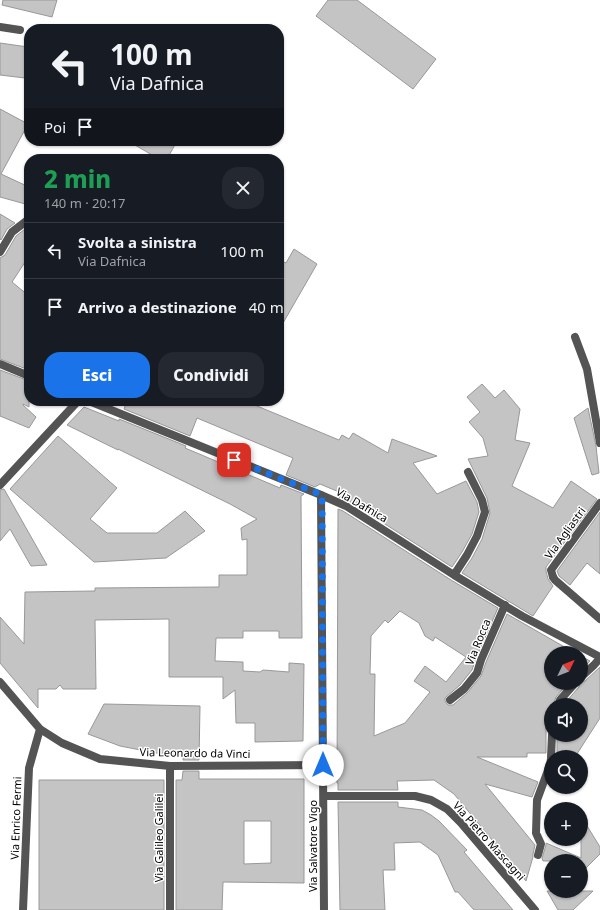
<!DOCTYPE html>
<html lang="it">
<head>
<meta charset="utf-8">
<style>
	body { margin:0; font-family:"Noto Sans",sans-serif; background:#242831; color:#f1f3f6; height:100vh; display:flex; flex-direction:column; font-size:15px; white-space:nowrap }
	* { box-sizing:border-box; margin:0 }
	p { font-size:13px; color:#9ea1a6 }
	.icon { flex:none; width:22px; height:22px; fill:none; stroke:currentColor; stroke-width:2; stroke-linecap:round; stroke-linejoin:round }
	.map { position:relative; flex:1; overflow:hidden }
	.drawer { position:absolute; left:24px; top:154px; width:260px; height:252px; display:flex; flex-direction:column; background:#171b24; border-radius:16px; box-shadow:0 1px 3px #0004 }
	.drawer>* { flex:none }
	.hud { position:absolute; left:24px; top:24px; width:260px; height:122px; border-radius:16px; box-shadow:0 1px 3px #0004; background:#171b24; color:#f1f3f6; overflow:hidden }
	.needle { width:26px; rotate:47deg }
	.fabs { position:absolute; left:544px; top:646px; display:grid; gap:8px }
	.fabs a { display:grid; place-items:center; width:44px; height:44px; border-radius:50%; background:#171b24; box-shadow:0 1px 3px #0004; font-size:20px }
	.pin { position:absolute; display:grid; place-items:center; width:34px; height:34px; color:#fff; margin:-17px; border-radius:8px; box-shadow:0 2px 6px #0006 }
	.me { position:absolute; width:44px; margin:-22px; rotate:0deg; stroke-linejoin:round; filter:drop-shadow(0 0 3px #0008) }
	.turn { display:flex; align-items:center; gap:14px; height:84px; padding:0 20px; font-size:18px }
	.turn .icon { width:52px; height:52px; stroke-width:2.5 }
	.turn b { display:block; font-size:28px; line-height:34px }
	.then { display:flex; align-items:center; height:38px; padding:0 20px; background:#0003; gap:8px; font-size:15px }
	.round { display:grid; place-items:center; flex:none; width:42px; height:42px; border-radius:16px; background:#242831 }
	.overview { display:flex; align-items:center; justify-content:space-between; height:68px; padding:0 20px }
	h1 { font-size:24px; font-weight:800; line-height:30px; color:#1e9e55 }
	.button { display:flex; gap:8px; margin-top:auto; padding:8px 20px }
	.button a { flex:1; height:46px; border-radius:16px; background:#1a73e8; color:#fff; font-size:16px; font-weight:800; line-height:46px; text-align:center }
	.button a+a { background:#242831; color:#f1f3f6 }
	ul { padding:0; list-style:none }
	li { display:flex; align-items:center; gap:12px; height:56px; padding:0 20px; border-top:1px solid #363941 }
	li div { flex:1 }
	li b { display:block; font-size:15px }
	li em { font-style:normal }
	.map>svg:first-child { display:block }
</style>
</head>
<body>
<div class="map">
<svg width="600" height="910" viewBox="0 0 600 910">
	<rect width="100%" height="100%" fill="#fff"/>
	<!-- building -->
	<path fill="#c4c4c4" stroke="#989898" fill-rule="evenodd" d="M 3,0 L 57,0 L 52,17 L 2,5 Z
		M 328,0 L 357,0 L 436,59 L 413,89 L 316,16 Z
		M 0,43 L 28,47 L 25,78 L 0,75 Z
		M 0,109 L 28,124 L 1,174 L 29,187 L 29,205 L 0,197 Z
		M 128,141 L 177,141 L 167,159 L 159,159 Z
		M 0,214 L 15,223 L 7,229 L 1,240 L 0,239 Z
		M 25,229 L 29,231 L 29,256 L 12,282 L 29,296 L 29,370 L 0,359 L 0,258 L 5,255 L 16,236 Z
		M 294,249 L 317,264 L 279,330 L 279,260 L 286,263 Z
		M 0,370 L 29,381 L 29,407 L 23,404 L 23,405 L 36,417 L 29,428 L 0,416 Z
		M 482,384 L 495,398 L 504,390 L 520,409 L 515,440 L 530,443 L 512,486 L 553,508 L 571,481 L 597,499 L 546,567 L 546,571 L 548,579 L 553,586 L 533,616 L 462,573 L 472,558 L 482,539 L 490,513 L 487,498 L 468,459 L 488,456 L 483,438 L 469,422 L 480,412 L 467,397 Z
		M 127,401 L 245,401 L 339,440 L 342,435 L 349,439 L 353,433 L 388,453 L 392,439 L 437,456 L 413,463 L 437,494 L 466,481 L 477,502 L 479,512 L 472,534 L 462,552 L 452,567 L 349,501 L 339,497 L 339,492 L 320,484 L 315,487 L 286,475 L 293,458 L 197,418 L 190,436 L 124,409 Z
		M 84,407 L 119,421 L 119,419 L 186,446 L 185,448 L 280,488 L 281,485 L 304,494 L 301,496 L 302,638 L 279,638 L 279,631 L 243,631 L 243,638 L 216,638 L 215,661 L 243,662 L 243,671 L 260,672 L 263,670 L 289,672 L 289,663 L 304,664 L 303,741 L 255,742 L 255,723 L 236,723 L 235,690 L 223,699 L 223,677 L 169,677 L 169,619 L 95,620 L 96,689 L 63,689 L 60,685 L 56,689 L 38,689 L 38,708 L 0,663 L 0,617 L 24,644 L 25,592 L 95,591 L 95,588 L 219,587 L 219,575 L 247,575 L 247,539 L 242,540 L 241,528 L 257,519 L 230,504 L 118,449 L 118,450 L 67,425 Z
		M 588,408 L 596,446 L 599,473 L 592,475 L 574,418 Z
		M 58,436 L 117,488 L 90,519 L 107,533 L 157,533 L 185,511 L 205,531 L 166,558 L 94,562 L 10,489 Z
		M 4,489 L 47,565 L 31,566 L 10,529 L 0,541 L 0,490 Z
		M 338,509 L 343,511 L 451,580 L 498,608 L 476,658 L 472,670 L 460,685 L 445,698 L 445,701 L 448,705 L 453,705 L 467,693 L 481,676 L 486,662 L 507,614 L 575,653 L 551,653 L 551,683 L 568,683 L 556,697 L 553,705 L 550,705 L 546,719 L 546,753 L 527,753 L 527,757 L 477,757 L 538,782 L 532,797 L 485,784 L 535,845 L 533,854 L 533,857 L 526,881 L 454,794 L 434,780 L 397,781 L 398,790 L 338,790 L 338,783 L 337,783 ZM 400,611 L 419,623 L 425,636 L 433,641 L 435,637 L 466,657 L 446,682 L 425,666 L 414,681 L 430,692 L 405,723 L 374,736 L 375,674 L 370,674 L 371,636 L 385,620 L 388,623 Z
		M 600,512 L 600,574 L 587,563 L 570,585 L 559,576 L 557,571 Z
		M 581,656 L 590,661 L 581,670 Z
		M 600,667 L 600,718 L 575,757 L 557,757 L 557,735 L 581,735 L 581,705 L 564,705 L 565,703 L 579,687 L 580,683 L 585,681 Z
		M 104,704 L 200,706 L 199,760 L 183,760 L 183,753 L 156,753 L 120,746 L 88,734 Z
		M 183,771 L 199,771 L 199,779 L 304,779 L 304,883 L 223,882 L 222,910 L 176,910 L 176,780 L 182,780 ZM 244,821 L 271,821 L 271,863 L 244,864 Z
		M 39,780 L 164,780 L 164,910 L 39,910 Z
		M 338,802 L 398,802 L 398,807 L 422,810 L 431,815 L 439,821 L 467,850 L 464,852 L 513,910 L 474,910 L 458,892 L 455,892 L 438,855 L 420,842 L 394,843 L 395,870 L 383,870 L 385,910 L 340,910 Z
		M 581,816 L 600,847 L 600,854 L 581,873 L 581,861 L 543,861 L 542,858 L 546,845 L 546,843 L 581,858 Z
		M 547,891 L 593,891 L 573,910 L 558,910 Z"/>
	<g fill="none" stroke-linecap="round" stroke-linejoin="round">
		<!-- pedestrian -->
		<path stroke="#545454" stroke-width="8" d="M 0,252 L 12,232 L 29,219
			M 575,337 L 587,369 L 600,443
			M 553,577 L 551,570 L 600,503"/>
		<!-- minor -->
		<path stroke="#545454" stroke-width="8" d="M 0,27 L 20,30
			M 0,485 L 78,401
			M 321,495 L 346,506 L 454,575 L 522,616 L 600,657
			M 454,575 L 467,555 L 477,536 L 485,512 L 482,500 L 468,472
			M 553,577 L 555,580 L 600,619
			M 581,677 L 594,665 L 600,658
			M 0,682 L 40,729 L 62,743 L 100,759 L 170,766 L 323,765
			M 450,700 L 464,689 L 477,673 L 481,660 L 505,605
			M 558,705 L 560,700 L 575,683
			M 551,757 L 552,735
			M 324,796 L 415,796 L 431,800 L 447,809 L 461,823 L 535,910
			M 538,855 L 541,844 L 536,833 L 537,800 L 550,765 L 551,759
			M 23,910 L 29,768 L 40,729
			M 170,910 L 170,766"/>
		<!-- tertiary -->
		<path stroke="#545454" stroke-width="8" d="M 0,364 L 29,376
			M 89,401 L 321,495 L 324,910"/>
	</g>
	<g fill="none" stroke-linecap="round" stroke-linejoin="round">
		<!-- route -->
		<path stroke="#1a73e8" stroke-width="7" stroke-dasharray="0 12.6" d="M 234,460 L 322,495 L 323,765"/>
	</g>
	<g text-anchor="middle" stroke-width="3" stroke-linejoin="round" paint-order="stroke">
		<!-- street labels -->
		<g font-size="11" fill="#000" stroke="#fff">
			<text transform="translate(362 505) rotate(30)" y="4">Via Dafnica</text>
			<text transform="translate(565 533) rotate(-54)" y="4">Via Agliastri</text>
			<text transform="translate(478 642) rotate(-68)" y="4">Via Rocca</text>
			<text transform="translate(195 753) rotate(1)" y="4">Via Leonardo da Vinci</text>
			<text transform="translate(16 818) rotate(-88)" y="4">Via Enrico Fermi</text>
			<text transform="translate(159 838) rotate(-90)" y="4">Via Galileo Galilei</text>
			<text transform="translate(489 841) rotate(48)" y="4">Via Pietro Mascagni</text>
			<text transform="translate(313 846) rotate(-90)" y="4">Via Salvatore Vigo</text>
		</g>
	</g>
</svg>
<div class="fabs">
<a><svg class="needle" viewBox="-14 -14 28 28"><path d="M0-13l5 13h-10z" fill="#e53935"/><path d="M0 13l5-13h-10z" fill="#9ea1a6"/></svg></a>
<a><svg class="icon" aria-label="sound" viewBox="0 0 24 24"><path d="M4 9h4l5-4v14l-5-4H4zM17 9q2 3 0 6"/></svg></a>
<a><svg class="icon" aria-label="search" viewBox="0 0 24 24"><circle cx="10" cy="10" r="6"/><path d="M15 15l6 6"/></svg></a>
<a>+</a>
<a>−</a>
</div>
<div class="pin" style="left:234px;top:460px;background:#d93025"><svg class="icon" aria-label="arrive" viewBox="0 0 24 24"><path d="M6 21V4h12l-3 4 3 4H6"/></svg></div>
<svg class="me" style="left:323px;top:765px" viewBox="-20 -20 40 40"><circle r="19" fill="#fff"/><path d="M0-13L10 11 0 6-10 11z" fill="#1a73e8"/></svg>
<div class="hud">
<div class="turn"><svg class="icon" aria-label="left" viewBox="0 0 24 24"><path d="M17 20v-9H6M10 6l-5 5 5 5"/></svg><div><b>100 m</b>Via Dafnica</div></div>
<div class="then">Poi<svg class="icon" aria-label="arrive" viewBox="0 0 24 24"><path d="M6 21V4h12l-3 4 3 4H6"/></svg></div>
</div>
<section class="drawer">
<div class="overview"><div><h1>2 min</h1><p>140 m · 20:17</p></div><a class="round"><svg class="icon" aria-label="close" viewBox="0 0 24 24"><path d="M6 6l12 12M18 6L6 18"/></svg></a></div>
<ul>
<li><svg class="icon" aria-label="left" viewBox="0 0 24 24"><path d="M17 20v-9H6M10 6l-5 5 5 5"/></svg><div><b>Svolta a sinistra</b><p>Via Dafnica</p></div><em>100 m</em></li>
<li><svg class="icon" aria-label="arrive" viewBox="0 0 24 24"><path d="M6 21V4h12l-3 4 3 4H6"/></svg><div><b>Arrivo a destinazione</b></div><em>40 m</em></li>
</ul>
<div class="button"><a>Esci</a><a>Condividi</a></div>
</section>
</div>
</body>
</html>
